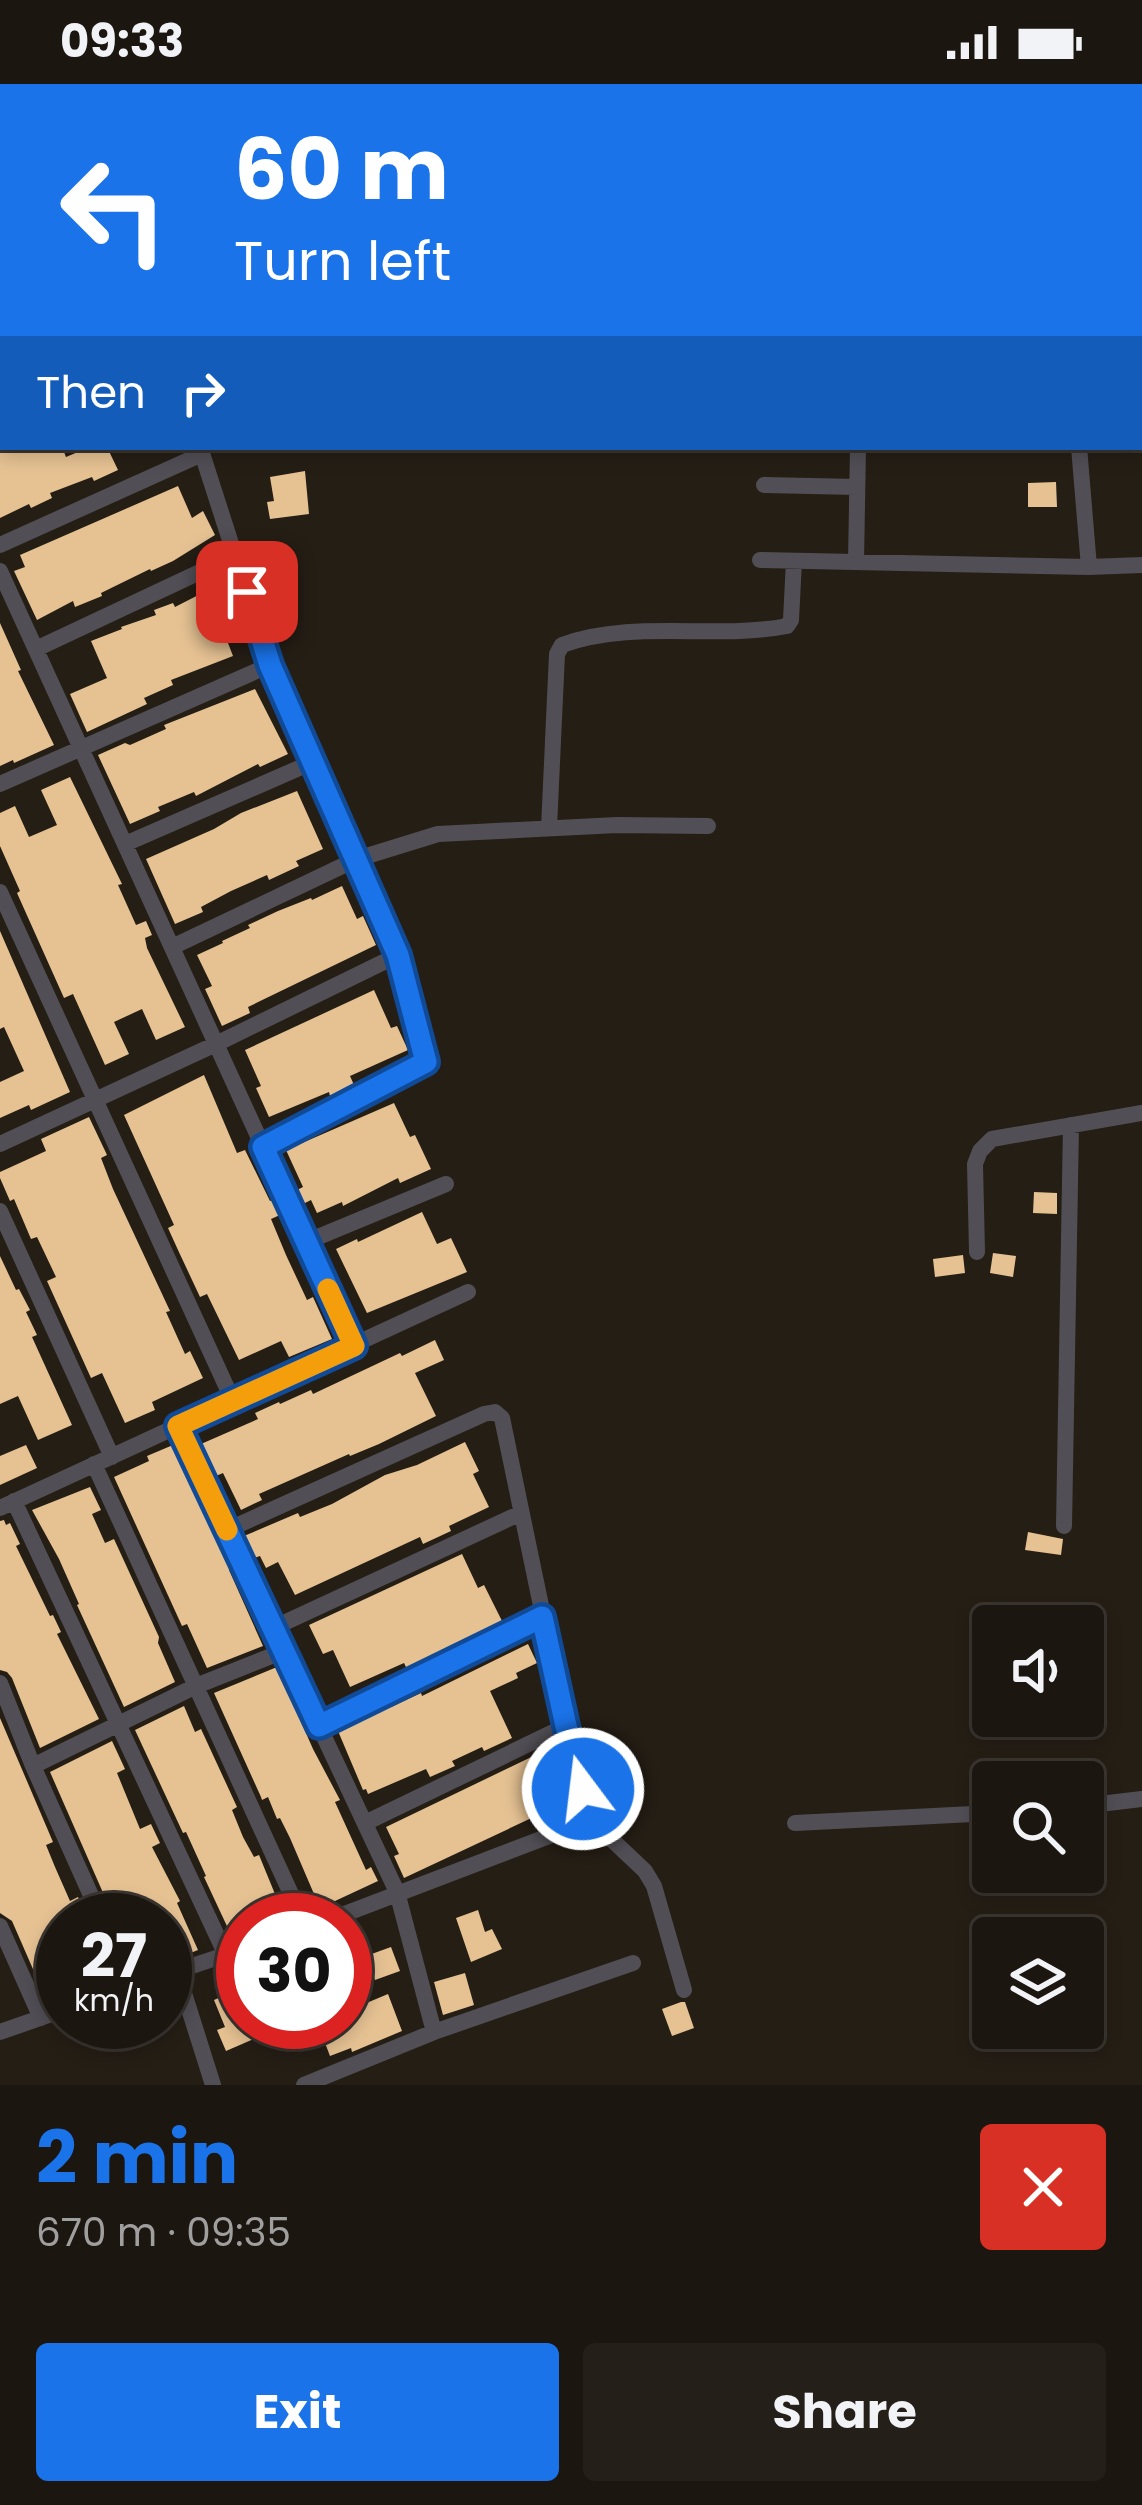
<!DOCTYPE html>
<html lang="en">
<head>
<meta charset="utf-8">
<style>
	body { margin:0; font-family:Poppins,sans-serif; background:#251f19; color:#f1f3f6; height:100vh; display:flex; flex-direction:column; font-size:45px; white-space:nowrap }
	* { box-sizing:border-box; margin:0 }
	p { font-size:39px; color:#a09f9f }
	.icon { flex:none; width:66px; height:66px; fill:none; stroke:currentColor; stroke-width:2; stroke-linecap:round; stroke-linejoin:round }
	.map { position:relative; height:2001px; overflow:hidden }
	.details { display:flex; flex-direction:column; background:#1c1610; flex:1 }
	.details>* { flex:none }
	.top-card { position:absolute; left:0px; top:0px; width:1143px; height:366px; box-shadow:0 6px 18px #0003,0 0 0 3px #3a3530; background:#1a73e8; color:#fff; overflow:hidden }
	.buttons { position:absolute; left:972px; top:1521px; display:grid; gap:24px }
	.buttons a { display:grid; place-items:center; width:132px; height:132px; border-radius:12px; background:#1c1610; box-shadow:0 6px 18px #0003,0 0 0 3px #3a3530; font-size:60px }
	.speed { position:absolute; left:36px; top:1809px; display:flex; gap:24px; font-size:60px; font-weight:700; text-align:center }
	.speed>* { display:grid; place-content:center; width:156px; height:156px; border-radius:50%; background:#1c1610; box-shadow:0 6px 18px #0003,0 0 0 3px #3a3530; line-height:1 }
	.speed small { font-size:30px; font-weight:400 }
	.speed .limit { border:18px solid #d22; background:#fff; color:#111 }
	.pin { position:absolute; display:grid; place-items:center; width:102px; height:102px; color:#fff; margin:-51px; border-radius:24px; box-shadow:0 6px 18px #0006 }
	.me { position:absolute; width:132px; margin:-66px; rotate:345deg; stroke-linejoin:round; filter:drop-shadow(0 0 9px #0008) }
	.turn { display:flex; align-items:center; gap:42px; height:252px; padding:0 36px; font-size:54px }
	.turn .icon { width:156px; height:156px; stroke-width:2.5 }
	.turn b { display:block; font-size:84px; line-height:102px }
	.then { display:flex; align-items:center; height:114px; padding:0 36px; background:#0003; gap:24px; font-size:45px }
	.round { display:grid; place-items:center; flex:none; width:126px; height:126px; border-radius:12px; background:#251f19 }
	.overview { display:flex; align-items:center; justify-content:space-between; height:204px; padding:0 36px }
	h1 { font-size:72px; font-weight:700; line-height:90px; color:#1a73e8 }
	.action { display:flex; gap:24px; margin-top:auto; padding:24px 36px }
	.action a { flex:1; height:138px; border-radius:12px; background:#1a73e8; color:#fff; font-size:48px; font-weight:700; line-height:138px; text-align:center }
	.action a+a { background:#251f19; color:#f1f3f6 }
	.status { display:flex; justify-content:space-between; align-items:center; height:84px; padding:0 60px; background:#1c1610; direction:ltr }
	.status svg { height:33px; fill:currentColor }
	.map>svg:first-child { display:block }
</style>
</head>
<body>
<div class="status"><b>09:33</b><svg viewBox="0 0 49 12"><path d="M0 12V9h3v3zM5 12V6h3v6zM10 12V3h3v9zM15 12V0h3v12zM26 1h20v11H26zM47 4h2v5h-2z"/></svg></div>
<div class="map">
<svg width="1142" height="2001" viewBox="0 0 1142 2001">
	<rect width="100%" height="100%" fill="#251e15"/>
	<!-- building -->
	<path fill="#e6c293" d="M 9,363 L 62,363 L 66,373 L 90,363 L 107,363 L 118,386 L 94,397 L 92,393 L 50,409 L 52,414 L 31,424 L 29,420 L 0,434 L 0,367 Z
		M 305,387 L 309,430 L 270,435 L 267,418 L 274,417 L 270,393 Z
		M 1056,398 L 1057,423 L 1028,423 L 1028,399 Z
		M 178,402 L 192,434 L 203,427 L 215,451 L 173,477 L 151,487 L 150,485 L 101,509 L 102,512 L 75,523 L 73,517 L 37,536 L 14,487 L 25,483 L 20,471 Z
		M 216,502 L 229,527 L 218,533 L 233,572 L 171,596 L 173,601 L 144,614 L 147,620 L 87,648 L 70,610 L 107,594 L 91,557 L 122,545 L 121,543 L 156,531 L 154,526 L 173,519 L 175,523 Z
		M 0,539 L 21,586 L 18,587 L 54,661 L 14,679 L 13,676 L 0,682 Z
		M 255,605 L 288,670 L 260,683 L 258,680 L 196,712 L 194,708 L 158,723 L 160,727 L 130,740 L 98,671 L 125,659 L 130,661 L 166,645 L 164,641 Z
		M 70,693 L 122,800 L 118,801 L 136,841 L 146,837 L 152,851 L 145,854 L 147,864 L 185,943 L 156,956 L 142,925 L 114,938 L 129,970 L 105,981 L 73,910 L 64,914 L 17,809 L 20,807 L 0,762 L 0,729 L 15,722 L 29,753 L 57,741 L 41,706 Z
		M 297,707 L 323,765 L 296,777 L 299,782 L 269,796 L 267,791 L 231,807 L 201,823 L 203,828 L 175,840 L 146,775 L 214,745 L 241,729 Z
		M 342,802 L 357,835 L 363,832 L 376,861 L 248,923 L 250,929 L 222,942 L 205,905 L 212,902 L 197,871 L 223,859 L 222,857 L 250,844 L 248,841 L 278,827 L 311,814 L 312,816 Z
		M 0,847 L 70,1008 L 31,1026 L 29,1021 L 0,1034 L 0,998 L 24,987 L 4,943 L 0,945 Z
		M 374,906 L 391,944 L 397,942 L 408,966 L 350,992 L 354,1001 L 349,1004 L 330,1012 L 329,1008 L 269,1033 L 256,1004 L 261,1002 L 245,966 Z
		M 204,991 L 237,1069 L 245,1066 L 270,1117 L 273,1116 L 280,1131 L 271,1135 L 286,1171 L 307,1216 L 313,1213 L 332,1255 L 289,1273 L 281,1257 L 239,1276 L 207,1210 L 200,1213 L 178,1166 L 168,1144 L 174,1141 L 124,1031 Z
		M 394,1019 L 410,1053 L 415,1051 L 431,1085 L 400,1099 L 398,1094 L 343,1122 L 342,1118 L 317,1129 L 311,1116 L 303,1120 L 297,1106 L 303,1103 L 286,1066 Z
		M 89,1033 L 107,1071 L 101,1074 L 113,1105 L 170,1227 L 166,1228 L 185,1270 L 190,1267 L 203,1294 L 152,1318 L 155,1326 L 125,1339 L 102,1289 L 91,1294 L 47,1197 L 56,1193 L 37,1153 L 31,1155 L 14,1115 L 10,1117 L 0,1094 L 0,1088 L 46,1067 L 41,1055 Z
		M 1034,1108 L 1057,1109 L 1057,1130 L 1033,1129 Z
		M 422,1128 L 437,1160 L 451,1154 L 467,1188 L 367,1229 L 336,1165 L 357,1155 L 358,1158 Z
		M 993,1169 L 1016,1172 L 1013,1193 L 990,1189 Z
		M 963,1171 L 965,1189 L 935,1193 L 933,1175 Z
		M 0,1172 L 16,1206 L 19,1205 L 30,1226 L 26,1228 L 37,1251 L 32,1253 L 72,1341 L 38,1356 L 18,1312 L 0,1320 Z
		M 435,1256 L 444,1276 L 415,1289 L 436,1332 L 379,1360 L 350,1372 L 349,1370 L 259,1410 L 262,1416 L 241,1426 L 223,1389 L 216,1392 L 201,1360 L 258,1335 L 255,1329 L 279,1318 L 280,1320 L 311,1306 L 313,1310 L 400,1269 L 402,1272 Z
		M 465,1358 L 479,1387 L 473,1390 L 489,1423 L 449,1442 L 451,1447 L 423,1460 L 420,1453 L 295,1511 L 278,1478 L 266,1484 L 260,1472 L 254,1474 L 244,1452 L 298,1429 L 300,1433 L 332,1420 L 385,1391 L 417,1381 Z
		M 26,1361 L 37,1384 L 0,1401 L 0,1372 Z
		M 173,1361 L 231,1485 L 229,1486 L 263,1562 L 207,1584 L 187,1540 L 182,1542 L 114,1393 L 149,1377 L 147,1372 Z
		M 90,1403 L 101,1426 L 92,1430 L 105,1459 L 114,1455 L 159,1553 L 158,1559 L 175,1598 L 124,1623 L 77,1521 L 79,1520 L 59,1475 L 32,1426 Z
		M 4,1436 L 6,1441 L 10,1439 L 20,1460 L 16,1462 L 50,1532 L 53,1531 L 61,1548 L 57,1550 L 99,1635 L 40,1664 L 12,1594 L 7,1588 L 0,1586 L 0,1437 Z
		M 1028,1448 L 1063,1455 L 1061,1471 L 1025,1466 Z
		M 462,1470 L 478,1504 L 484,1501 L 502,1537 L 407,1585 L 404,1579 L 350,1603 L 333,1566 L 323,1570 L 309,1541 Z
		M 528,1560 L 537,1579 L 516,1589 L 518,1594 L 490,1607 L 512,1654 L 484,1667 L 482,1663 L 452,1677 L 455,1682 L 430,1693 L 426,1685 L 368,1710 L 366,1705 L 363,1706 L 338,1647 L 390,1621 L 391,1623 L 421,1609 L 422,1612 Z
		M 277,1583 L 313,1665 L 340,1716 L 335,1718 L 366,1786 L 371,1783 L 378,1797 L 320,1824 L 290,1754 L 280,1734 L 277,1735 L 268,1713 L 262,1716 L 261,1713 L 214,1609 Z
		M 184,1622 L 195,1648 L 201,1645 L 237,1723 L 232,1726 L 243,1753 L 254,1773 L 259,1771 L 284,1832 L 276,1836 L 243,1836 L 243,1852 L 233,1855 L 204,1793 L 206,1792 L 186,1748 L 183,1749 L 135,1646 Z
		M 0,1634 L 53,1758 L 46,1761 L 55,1783 L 70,1817 L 78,1813 L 88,1836 L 63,1836 L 63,1880 L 36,1892 L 12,1837 L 0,1829 Z
		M 112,1657 L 125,1685 L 117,1689 L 140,1745 L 151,1740 L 160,1759 L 152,1763 L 180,1817 L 177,1819 L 198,1866 L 193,1868 L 178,1873 L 165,1847 L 165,1836 L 115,1836 L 50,1688 Z
		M 550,1664 L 572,1715 L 404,1794 L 394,1772 L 399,1770 L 386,1743 Z
		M 478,1826 L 485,1848 L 492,1845 L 502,1865 L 471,1878 L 456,1834 Z
		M 391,1863 L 400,1887 L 375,1896 L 366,1872 Z
		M 465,1889 L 474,1921 L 443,1931 L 434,1898 Z
		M 243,1903 L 243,1938 L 293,1938 L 226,1967 L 217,1946 L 225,1943 L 214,1916 Z
		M 388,1910 L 402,1947 L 352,1968 L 351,1964 L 330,1972 L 317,1938 L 345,1938 L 345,1928 Z
		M 681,1918 L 685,1918 L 694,1944 L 672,1952 L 662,1925 Z"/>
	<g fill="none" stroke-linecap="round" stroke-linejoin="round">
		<!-- street -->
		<path stroke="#514f55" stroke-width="16" d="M 293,3 L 296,0
			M 0,224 L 3,223
			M 1140,273 L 1142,273
			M 0,342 L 3,341
			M 200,363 L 270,581 L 398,871 L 426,978 L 263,1063
			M 1079,363 L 1089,483
			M 764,401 L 857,403
			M 0,461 L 202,370
			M 760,476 L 1089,483 L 1142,481
			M 856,478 L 858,363
			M 0,487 L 354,1262
			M 36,565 L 236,471
			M 0,700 L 270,581
			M 549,744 L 557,570 L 562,561 C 634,535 714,556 787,542 L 791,536 L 794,477
			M 125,760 L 313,678
			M 0,808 L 233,1317
			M 172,863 L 357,775 L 438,750 L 617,741 L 708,742
			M 0,1060 L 216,960 L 398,871
			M 0,1127 L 112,1373
			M 306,1158 L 446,1100
			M 977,1168 L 975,1080 L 980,1067 L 992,1055 L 1142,1029
			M 178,1342 L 397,1808 L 434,1948
			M 94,1380 L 303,1836
			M 14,1417 L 226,1871
			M 0,1424 L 468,1208
			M 1064,1442 L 1071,1041
			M 227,1446 L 484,1330 L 495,1328 L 502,1334 L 566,1642 L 591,1736 L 329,1836
			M 273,1544 L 521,1429
			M 0,1599 L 33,1682 L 102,1836
			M 319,1642 L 542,1533
			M 33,1682 L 196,1602 L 284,1567
			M 1083,1722 L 1142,1715
			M 591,1736 L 645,1787 L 654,1802 L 684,1906
			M 365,1739 L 566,1642
			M 795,1739 L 993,1729
			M 0,1842 L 41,1934
			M 177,1887 L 213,2001
			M 165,1891 L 243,1865
			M 0,1948 L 63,1926
			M 304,2001 L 434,1948 L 633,1879"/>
	</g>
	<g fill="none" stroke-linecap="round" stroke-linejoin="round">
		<defs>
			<path id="route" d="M 247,508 L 270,581 L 398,871 L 426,978 L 263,1063 L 354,1262 L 178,1342 L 319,1642 L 542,1533 L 566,1642 L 583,1705"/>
		</defs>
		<!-- route casing -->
		<use href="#route" stroke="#114b97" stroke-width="30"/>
		<!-- route -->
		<use href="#route" stroke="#1a73e8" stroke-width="21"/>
		<!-- slow -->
		<path stroke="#f59e0b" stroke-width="21" d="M 227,1446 L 178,1342 L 354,1262 L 328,1205"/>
	</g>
</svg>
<div class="buttons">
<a><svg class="icon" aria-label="sound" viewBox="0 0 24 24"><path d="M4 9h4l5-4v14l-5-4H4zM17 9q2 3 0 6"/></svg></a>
<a><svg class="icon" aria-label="search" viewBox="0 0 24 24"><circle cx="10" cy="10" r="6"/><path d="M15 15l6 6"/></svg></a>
<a><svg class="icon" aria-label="layers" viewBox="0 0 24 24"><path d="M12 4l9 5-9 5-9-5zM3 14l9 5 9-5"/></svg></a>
</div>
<div class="speed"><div>27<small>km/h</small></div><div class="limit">30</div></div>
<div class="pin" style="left:247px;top:508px;background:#d93025"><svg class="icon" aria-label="arrive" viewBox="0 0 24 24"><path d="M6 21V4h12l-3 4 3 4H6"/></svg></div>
<svg class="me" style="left:583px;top:1705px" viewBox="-20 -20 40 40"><circle r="17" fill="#1a73e8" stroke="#fff" stroke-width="3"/><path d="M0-11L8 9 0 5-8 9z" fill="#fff"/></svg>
<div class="top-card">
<div class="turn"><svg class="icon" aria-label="left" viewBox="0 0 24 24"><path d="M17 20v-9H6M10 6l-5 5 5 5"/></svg><div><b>60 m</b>Turn left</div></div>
<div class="then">Then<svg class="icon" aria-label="right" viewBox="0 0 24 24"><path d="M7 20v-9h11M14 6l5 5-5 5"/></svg></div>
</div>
</div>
<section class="details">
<div class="overview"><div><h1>2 min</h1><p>670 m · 09:35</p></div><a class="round" style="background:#d93025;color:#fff"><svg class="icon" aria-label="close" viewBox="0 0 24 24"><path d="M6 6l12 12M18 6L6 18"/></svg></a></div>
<div class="action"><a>Exit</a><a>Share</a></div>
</section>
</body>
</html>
